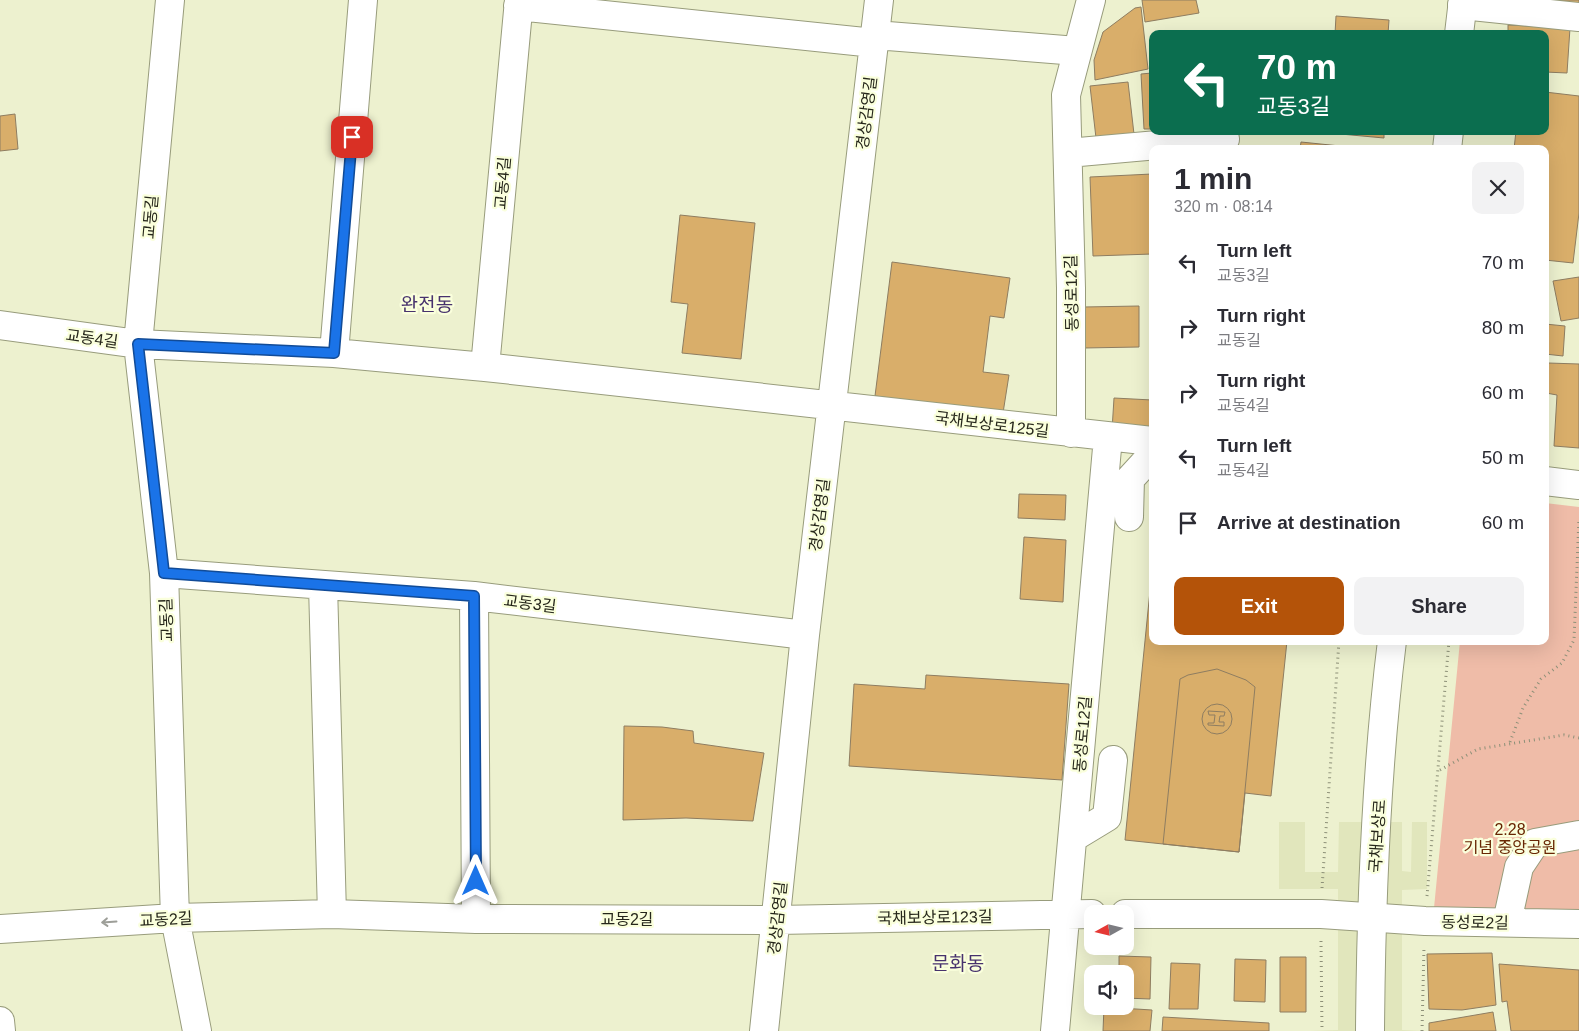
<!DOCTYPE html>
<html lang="en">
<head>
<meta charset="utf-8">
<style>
	body { margin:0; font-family:Helvetica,"Noto Sans KR",sans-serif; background:#f2f2f3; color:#2b2b33; height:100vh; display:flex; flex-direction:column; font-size:19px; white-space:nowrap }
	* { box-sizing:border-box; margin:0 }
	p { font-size:16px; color:#7c7c81 }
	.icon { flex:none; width:28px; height:28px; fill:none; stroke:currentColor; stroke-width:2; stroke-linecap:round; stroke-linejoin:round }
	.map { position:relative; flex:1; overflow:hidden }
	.drawer { position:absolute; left:1149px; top:145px; width:400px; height:500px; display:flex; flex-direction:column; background:#fff; border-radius:10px; box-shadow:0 5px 20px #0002 }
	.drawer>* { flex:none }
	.banner { position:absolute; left:1149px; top:30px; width:400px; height:105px; border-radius:10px; box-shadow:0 5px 20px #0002; background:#0b6e4f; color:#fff; overflow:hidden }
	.needle { width:32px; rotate:262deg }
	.buttons { position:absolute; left:1084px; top:905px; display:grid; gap:10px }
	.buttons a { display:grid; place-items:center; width:50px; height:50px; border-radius:10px; background:#fff; box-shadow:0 5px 20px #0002; font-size:25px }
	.pin { position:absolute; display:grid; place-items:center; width:42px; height:42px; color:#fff; margin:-21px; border-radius:10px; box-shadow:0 2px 8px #0006 }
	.me { position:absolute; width:55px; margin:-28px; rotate:0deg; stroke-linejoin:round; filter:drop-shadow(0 0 4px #0008) }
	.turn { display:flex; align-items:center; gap:18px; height:105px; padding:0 25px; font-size:22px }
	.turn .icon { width:65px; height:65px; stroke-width:2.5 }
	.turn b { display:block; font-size:35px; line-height:42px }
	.round { display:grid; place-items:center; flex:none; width:52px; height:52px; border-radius:10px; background:#f2f2f3 }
	.headline { display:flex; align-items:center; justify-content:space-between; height:85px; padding:0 25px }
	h1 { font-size:30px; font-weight:700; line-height:38px }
	.button { display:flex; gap:10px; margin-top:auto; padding:10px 25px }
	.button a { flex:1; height:58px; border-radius:10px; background:#b45309; color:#fff; font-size:20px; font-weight:700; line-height:58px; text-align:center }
	.button a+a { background:#f2f2f3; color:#2b2b33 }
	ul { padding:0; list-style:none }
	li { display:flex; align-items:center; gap:15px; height:65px; padding:0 25px }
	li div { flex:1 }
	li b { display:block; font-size:19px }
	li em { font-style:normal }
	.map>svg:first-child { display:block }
</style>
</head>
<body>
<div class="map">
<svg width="1579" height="1031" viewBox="0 0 1579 1031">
	<rect width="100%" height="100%" fill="#edf1cf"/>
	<!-- built -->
	<path fill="#e1e6bc" d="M 1279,822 L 1305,822 L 1305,872 L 1338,872 L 1339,822 L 1402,822 L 1402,871 L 1411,872 L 1412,822 L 1427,822 L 1427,889 L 1402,890 L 1402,1030 L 1424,1031 L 1310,1031 L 1338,1030 L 1338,889 L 1279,889 Z"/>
	<!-- green -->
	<path fill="#efbca8" d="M 1545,503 L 1579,507 L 1579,912 L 1434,908 L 1460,641 L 1545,641 Z"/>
	<!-- building -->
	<path fill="#d9ae6a" stroke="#8e7d61" d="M 1142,0 L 1196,0 L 1199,13 L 1145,22 Z
		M 1524,0 L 1579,0 L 1579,8 Z
		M 1141,7 L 1148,69 L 1095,80 L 1094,60 L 1103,32 L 1135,8 Z
		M 1336,16 L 1389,20 L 1388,34 L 1335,34 Z
		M 1508,25 L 1570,28 L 1567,73 L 1545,72 L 1545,34 L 1508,34 Z
		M 1152,73 L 1152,129 L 1144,129 L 1141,74 Z
		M 1128,82 L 1134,134 L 1096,138 L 1090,86 Z
		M 1545,92 L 1579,96 L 1579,213 L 1573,263 L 1545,260 L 1545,149 L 1514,149 L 1516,131 L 1545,131 Z
		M 15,114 L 18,149 L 0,151 L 0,116 Z
		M 1308,131 L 1384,131 L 1384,138 Z
		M 1301,142 L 1340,146 L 1340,149 L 1300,149 Z
		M 1152,174 L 1152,254 L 1093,256 L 1090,177 Z
		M 680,215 L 755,223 L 741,359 L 682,353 L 688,304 L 671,302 Z
		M 892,262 L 1010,278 L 1004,318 L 990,316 L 983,372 L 1009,375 L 1003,413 L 875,396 Z
		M 1579,277 L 1579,318 L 1561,321 L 1553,281 Z
		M 1139,306 L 1139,347 L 1084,348 L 1083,307 Z
		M 1545,324 L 1565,326 L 1563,356 L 1545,354 Z
		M 1548,363 L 1579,364 L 1579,448 L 1554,446 L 1557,395 L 1546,393 Z
		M 1114,398 L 1152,400 L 1151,432 L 1112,430 Z
		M 1545,409 L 1548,409 L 1545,454 Z
		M 1019,494 L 1066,495 L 1065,520 L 1018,518 Z
		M 1024,537 L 1066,540 L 1063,602 L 1020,599 Z
		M 1152,571 L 1152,641 L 1287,641 L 1271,796 L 1245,793 L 1239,852 L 1125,840 Z
		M 1217,669 L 1246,680 L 1255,687 L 1239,852 L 1163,844 L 1180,679 L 1188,675 Z
		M 926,675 L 1069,684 L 1062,780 L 849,766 L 854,684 L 925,689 Z
		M1202 719a15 15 0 1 1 30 0a15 15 0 1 1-30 0Z
		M 1208,711 L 1225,712 L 1224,716 L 1220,716 L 1219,722 L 1224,722 L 1224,726 L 1208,725 L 1208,723 L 1214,723 L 1215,715 L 1209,715 Z
		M 624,726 L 662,727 L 693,731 L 694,743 L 764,753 L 753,821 L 686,818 L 623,820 Z
		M 1492,953 L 1496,1005 L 1462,1010 L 1429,1009 L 1427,954 Z
		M 1119,956 L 1151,957 L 1150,999 L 1125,998 L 1125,974 L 1119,974 Z
		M 1280,957 L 1306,957 L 1306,1012 L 1280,1012 Z
		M 1235,959 L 1266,960 L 1265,1002 L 1234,1001 Z
		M 1171,963 L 1200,964 L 1198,1009 L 1169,1009 Z
		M 1499,964 L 1579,970 L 1579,1031 L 1511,1031 L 1507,1001 L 1502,1002 Z
		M 1104,1007 L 1152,1010 L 1150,1031 L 1103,1031 Z
		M 1493,1012 L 1496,1031 L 1429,1031 L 1429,1023 Z
		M 1163,1017 L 1269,1023 L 1269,1031 L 1162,1031 Z"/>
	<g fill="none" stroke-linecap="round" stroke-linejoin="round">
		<defs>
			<path id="minor" d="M 170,0 L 138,344 L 164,573 L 175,918 L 197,1031
				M 1462,5 L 1579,17
				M 518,6 L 874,43
				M 875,35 L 1077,51
				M 1068,153 L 1225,139
				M 0,325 L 138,344 L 334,353 L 485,367 L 1152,441
				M 334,353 L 363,0
				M 485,367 L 519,0
				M 1071,433 L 1071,288 L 1066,95 L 1091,0
				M 1545,481 L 1579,485
				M 1129,517 L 1130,479 L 1152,455
				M 164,573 L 474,596 L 805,635
				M 323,585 L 332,914
				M 474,596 L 476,919
				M 1074,837 L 1107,817 L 1113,760
				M 1125,914 L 1321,914 L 1425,921 L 1579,924
				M 1507,922 L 1519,867 L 1535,843 L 1579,835
				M 0,929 L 175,918 L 332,914 L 476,919 L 777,920 L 1092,914
				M 0,1021 L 1,1031
				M 764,1031 L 805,635 L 879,0
				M 1055,1031 L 1108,437"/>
			<path id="major" d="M 1459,34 L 1463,0
				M 1447,149 L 1449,131
				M 1370,1031 C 1371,901 1376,770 1392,641"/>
		</defs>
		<!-- minor casing -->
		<use href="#minor" stroke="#989c7c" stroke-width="30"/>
		<!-- major casing -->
		<use href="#major" stroke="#989c7c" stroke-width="30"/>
		<!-- path -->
		<path stroke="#8d9078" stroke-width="3" stroke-dasharray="1 4" stroke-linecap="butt" d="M 1510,742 L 1523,708 L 1541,679 L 1562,663 L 1574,640 L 1579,518
			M 1440,770 L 1478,749 L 1564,735 L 1579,738
			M 1322,888 L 1339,641
			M 1427,896 L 1449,641
			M 1321,941 L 1322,1031
			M 1422,1031 L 1424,947"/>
		<!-- minor -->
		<use href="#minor" stroke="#fff" stroke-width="28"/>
		<!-- major -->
		<use href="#major" stroke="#fff" stroke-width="28"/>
	</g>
	<!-- one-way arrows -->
	<defs><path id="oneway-shaft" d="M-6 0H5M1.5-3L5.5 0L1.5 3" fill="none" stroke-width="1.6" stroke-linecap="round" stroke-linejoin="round" transform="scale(1.25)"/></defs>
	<use stroke="#9d9e98" href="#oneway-shaft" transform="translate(109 922) rotate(176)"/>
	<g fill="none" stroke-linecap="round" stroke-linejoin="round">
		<defs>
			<path id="route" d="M 352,137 L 334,353 L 138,344 L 164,573 L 474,596 L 476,881"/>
		</defs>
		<!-- route casing -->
		<use href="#route" stroke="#114b97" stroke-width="12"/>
		<!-- route -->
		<use href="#route" stroke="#1a73e8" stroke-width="9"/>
	</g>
	<g text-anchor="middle" stroke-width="4.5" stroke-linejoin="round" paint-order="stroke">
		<!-- street labels -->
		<g font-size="16" fill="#26271b" stroke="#faffdc">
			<text transform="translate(866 113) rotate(-83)" y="6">경상감영길</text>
			<text transform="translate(502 183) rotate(-85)" y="6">교동4길</text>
			<text transform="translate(150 217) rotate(-85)" y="6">교동길</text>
			<text transform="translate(1071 293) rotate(-91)" y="6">동성로12길</text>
			<text transform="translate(92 338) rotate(8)" y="6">교동4길</text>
			<text transform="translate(992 424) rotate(7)" y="6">국채보상로125길</text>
			<text transform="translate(819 515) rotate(-83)" y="6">경상감영길</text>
			<text transform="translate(530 603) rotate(7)" y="6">교동3길</text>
			<text transform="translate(166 620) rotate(-92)" y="6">교동길</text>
			<text transform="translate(1082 734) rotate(-85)" y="6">동성로12길</text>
			<text transform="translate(1377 836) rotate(-86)" y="6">국채보상로</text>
			<text transform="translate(935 917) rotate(-1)" y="6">국채보상로123길</text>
			<text transform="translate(777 918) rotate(-84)" y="6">경상감영길</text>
			<text transform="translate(166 919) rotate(-3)" y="6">교동2길</text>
			<text x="627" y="925">교동2길</text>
			<text transform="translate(1475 922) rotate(1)" y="6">동성로2길</text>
		</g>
		<!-- park labels -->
		<g font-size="16" fill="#682603" stroke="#faffdc">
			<text x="1510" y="835">2.28<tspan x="1510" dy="18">기념 중앙공원</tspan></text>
		</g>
		<!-- quarter labels -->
		<g font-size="19" fill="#47326d" stroke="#faffdc">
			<text x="427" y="311">완전동</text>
			<text x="958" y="970">문화동</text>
		</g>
	</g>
</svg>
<div class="buttons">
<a><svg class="needle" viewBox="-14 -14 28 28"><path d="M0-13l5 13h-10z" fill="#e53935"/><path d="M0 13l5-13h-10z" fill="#7c7c81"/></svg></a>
<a><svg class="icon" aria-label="sound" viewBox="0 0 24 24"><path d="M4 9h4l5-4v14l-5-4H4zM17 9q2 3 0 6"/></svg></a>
</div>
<div class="pin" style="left:352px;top:137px;background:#d93025"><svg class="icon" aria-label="arrive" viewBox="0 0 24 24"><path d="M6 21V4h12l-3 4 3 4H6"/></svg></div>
<svg class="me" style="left:476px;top:881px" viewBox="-20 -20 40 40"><path d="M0-17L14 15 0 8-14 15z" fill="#1a73e8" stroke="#fff" stroke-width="4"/></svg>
<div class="banner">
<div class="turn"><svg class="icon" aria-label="left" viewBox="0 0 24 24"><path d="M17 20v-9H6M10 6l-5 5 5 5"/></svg><div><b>70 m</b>교동3길</div></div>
</div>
<section class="drawer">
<div class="headline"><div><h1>1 min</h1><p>320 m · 08:14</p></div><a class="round"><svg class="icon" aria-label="close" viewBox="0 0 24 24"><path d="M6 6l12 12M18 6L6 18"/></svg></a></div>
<ul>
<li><svg class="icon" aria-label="left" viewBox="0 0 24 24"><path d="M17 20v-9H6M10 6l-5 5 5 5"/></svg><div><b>Turn left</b><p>교동3길</p></div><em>70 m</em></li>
<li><svg class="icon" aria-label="right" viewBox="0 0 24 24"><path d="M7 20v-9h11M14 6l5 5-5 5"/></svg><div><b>Turn right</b><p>교동길</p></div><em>80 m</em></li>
<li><svg class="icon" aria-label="right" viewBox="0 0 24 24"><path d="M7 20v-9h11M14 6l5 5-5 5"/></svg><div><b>Turn right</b><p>교동4길</p></div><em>60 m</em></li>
<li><svg class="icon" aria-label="left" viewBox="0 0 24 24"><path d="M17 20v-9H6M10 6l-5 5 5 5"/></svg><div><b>Turn left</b><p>교동4길</p></div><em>50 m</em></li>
<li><svg class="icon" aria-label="arrive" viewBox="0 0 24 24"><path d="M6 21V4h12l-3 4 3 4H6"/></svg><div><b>Arrive at destination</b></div><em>60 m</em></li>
</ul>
<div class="button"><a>Exit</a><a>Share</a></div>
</section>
</div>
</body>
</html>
